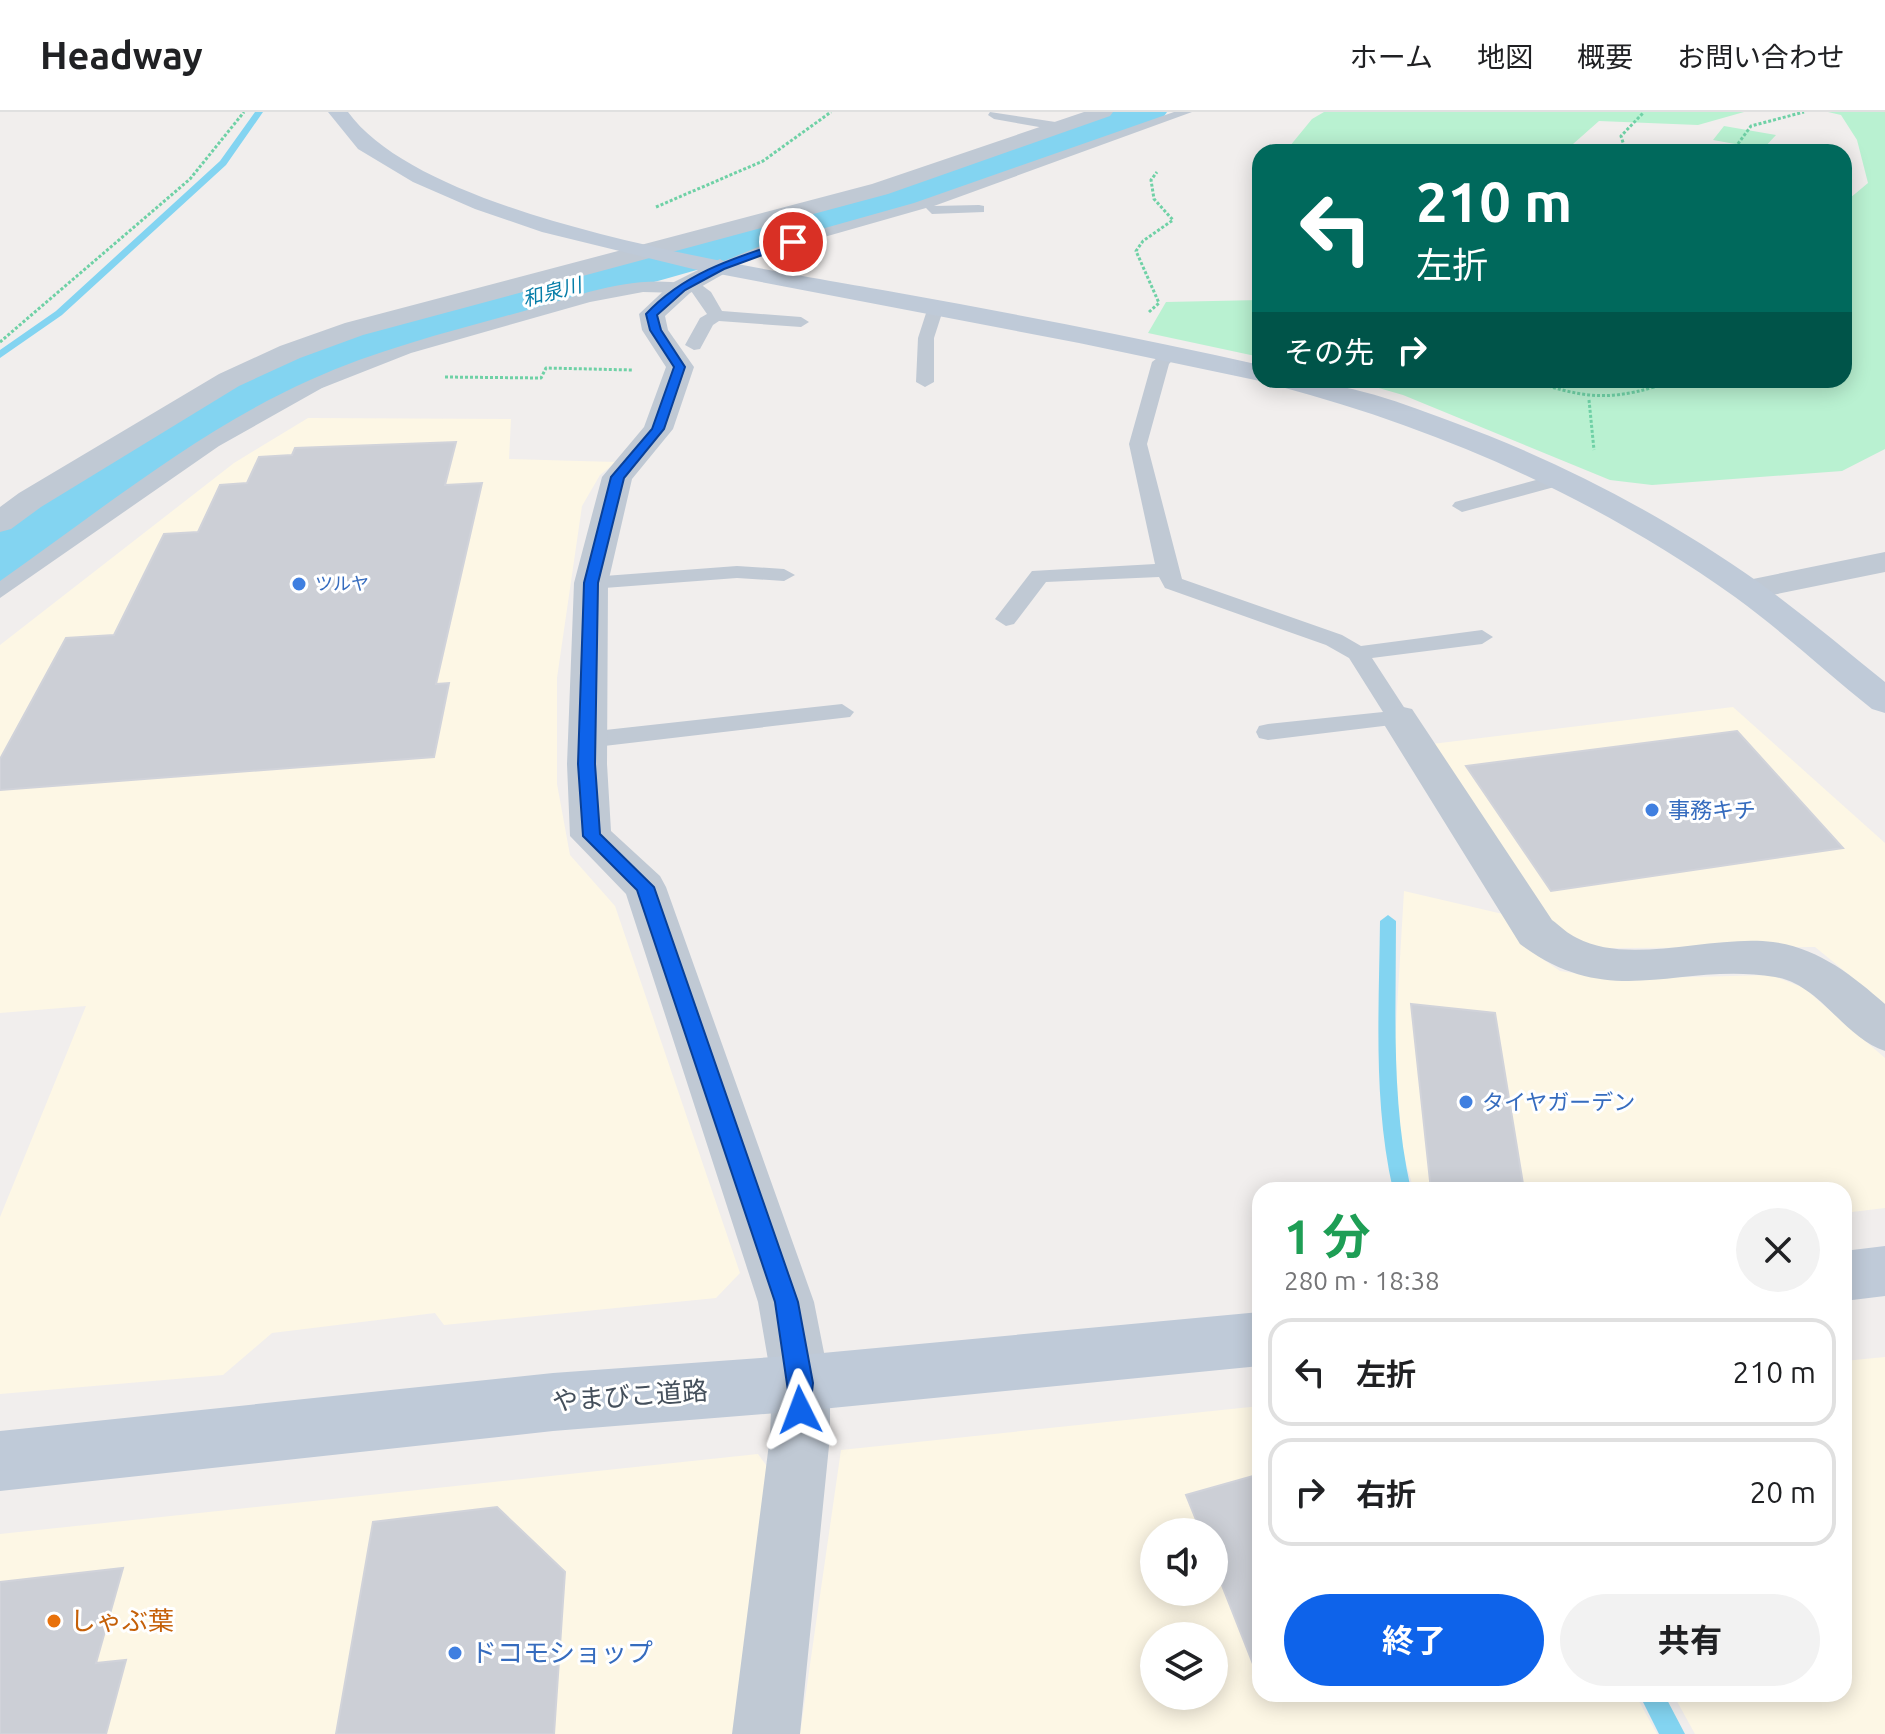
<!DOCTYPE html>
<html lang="ja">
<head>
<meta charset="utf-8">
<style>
	body { margin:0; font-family:Ubuntu,"Noto Sans JP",sans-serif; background:#f2f2f2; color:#202124; height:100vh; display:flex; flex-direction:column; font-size:30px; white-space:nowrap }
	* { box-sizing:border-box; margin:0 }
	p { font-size:26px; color:#757577 }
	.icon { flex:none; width:44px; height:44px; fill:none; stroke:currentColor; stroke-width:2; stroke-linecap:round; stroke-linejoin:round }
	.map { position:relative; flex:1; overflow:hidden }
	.drawer { position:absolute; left:1252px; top:1070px; width:600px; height:520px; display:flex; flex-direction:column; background:#fff; border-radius:24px; box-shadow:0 4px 20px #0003 }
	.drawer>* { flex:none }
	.top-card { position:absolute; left:1252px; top:32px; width:600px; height:244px; border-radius:24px; box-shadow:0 4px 20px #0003; background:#00695c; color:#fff; overflow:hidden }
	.tools { position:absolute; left:1140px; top:1406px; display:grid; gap:16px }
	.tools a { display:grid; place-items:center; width:88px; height:88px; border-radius:50%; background:#fff; box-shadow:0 4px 20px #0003; font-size:40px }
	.pin { position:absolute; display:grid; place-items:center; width:68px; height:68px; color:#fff; margin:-34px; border:4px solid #fff; border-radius:50%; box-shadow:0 2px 8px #0007 }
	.me { position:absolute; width:88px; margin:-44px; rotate:357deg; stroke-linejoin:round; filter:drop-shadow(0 0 6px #0008) }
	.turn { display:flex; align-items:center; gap:28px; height:168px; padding:0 32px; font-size:36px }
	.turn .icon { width:104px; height:104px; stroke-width:2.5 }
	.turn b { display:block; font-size:56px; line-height:68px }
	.then { display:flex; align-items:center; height:76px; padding:0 32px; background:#0003; gap:16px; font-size:30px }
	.round { display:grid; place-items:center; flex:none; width:84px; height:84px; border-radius:42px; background:#f2f2f2 }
	.head { display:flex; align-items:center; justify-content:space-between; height:136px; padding:0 32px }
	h1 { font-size:48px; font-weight:700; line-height:60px; color:#1e9e55 }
	.button { display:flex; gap:16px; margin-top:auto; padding:16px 32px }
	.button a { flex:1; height:92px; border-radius:48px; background:#0e63ea; color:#fff; font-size:32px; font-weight:700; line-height:92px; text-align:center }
	.button a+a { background:#f2f2f2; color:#202124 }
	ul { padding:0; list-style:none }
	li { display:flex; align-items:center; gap:24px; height:108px; margin:0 16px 12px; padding:0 16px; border:4px solid #e0e0e0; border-radius:24px }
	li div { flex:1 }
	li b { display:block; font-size:30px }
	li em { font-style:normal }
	header { display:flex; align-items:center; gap:48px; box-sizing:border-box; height:112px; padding:0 40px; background:#fff; border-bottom:2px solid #e0e0e0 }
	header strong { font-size:38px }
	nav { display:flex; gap:44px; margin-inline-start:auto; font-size:28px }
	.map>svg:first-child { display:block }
</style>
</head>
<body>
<header>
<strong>Headway</strong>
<nav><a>ホーム</a><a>地図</a><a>概要</a><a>お問い合わせ</a></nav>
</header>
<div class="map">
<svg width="1885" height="1622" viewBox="0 0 1885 1622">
	<rect width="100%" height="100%" fill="#f1eeed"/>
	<!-- commercial -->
	<path fill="#fdf7e5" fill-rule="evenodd" d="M 308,306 L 511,307 L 509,347 L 616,350 L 600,363 L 582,394 L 557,566 L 557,672 L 570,743 L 615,794 L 740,1161 L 716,1186 L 444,1213 L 435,1201 L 272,1221 L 223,1263 L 0,1282 L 0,1105 L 86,894 L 0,901 L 0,533 L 234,351 Z
		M 1733,595 L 1885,731 L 1885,892 L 1815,835 L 1606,836 L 1562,828 L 1432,632 Z
		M 1404,779 L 1507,803 L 1531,839 L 1560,859 L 1612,867 L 1771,863 L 1804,876 L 1885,946 L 1885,1096 L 1844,1101 L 1844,1078 L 1414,1078 L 1399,1028 L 1393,964 Z
		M 1885,1245 L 1885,1622 L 1695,1622 L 1673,1582 L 1844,1582 L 1844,1249 Z
		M 1260,1294 L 1260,1582 L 1635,1582 L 1657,1622 L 800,1622 L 841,1338 ZM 1154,1420 L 1214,1420 L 1214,1480 L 1154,1480 ZM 1154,1524 L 1214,1524 L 1214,1584 L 1154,1584 Z
		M 758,1342 L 776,1367 L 733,1622 L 0,1622 L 0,1422 Z"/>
	<!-- green -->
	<path fill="#b9f1d1" d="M 1324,0 L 1744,0 L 1698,13 L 1599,9 L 1564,40 L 1285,40 L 1312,7 Z
		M 1828,0 L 1885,0 L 1885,337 L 1842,359 L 1652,373 L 1610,368 L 1403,283 L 1351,268 L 1844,268 L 1844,91 L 1868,71 L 1857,28 L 1841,3 Z
		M 1724,14 L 1776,23 L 1763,37 L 1713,28 Z
		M 1260,188 L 1260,245 L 1148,221 L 1166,190 Z"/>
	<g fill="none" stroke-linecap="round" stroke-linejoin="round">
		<!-- stream -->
		<path fill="#83d4f1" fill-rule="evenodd" d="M 255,0 L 263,0 L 226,53 L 62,203 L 0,246 L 0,238 L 56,199 L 220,49 Z
			M 1388,803 L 1396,809 C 1396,900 1391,989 1411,1078 L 1393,1078 C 1373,989 1379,900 1380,809 Z
			M 1639,1582 L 1664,1582 L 1685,1622 L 1659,1622 Z"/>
		<!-- river -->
		<path fill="#83d4f1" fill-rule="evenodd" d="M 1101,0 L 1167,0 L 1160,10 C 998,71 832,120 665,167 C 536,203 404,232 284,294 C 193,341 111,407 27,465 L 0,472 L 0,415 L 180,297 L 240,265 L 368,212 L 786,100 L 1007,34 Z"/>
	</g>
	<!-- building -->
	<path fill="#cccfd6" stroke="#d1d3da" stroke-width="2" d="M 456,330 L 445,373 L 482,371 L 436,572 L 449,571 L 434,645 L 0,678 L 0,647 L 66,526 L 114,523 L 164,422 L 198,420 L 220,373 L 247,371 L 259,345 L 292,343 L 295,336 Z
		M 1737,619 L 1843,736 L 1551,779 L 1466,654 Z
		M 1411,892 L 1495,901 L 1524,1078 L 1431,1078 Z
		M 1260,1362 L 1260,1562 L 1257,1562 L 1214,1453 L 1214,1420 L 1201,1420 L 1186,1383 Z
		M 497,1395 L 565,1460 L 554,1622 L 336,1622 L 373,1410 Z
		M 123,1456 L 96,1551 L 126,1548 L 106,1622 L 0,1622 L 0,1470 Z"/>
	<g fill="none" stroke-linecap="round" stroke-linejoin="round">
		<!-- path -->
		<path stroke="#6fd1a6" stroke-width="3" stroke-dasharray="3 2" stroke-linecap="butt" d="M 1623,34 L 1693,40
			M 1626,40 L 1621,24 L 1644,0
			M 1732,40 L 1751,14 L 1804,0
			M 656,95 L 763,49 L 831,0
			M 1149,200 L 1159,191 L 1136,139 L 1143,129 L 1173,108 L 1154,87 L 1151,68 L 1157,60
			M 0,230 L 190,67 L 244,0
			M 445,265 L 541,266 L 546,256 L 633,258
			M 1529,268 C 1578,284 1604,290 1654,275 L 1650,268
			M 1589,288 L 1594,338"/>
		<!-- lane -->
		<path fill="#c0c9d4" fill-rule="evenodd" d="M 990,0 L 1062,11 L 1068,15 L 1062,19 L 994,7 L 988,3 Z
			M 1174,0 L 1192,0 L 934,94 L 979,93 L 984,94 L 984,100 L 932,102 L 926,96 L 768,141 L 725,157 L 712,154 L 758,135 L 914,91 Z
			M 691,165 L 711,180 L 722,199 L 801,205 L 809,210 L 801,215 L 719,209 L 713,213 L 700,237 L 694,238 L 685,233 L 700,206 L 707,202 L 689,176 L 681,181 L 643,180 L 590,190 L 411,241 L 322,276 L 219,334 L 0,486 L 0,469 C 100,399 198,318 310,268 C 379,237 452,219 524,199 C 575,185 631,162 685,172 L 685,167 Z
			M 936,190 L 944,195 L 934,226 L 934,270 L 925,275 L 916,270 L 918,226 L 928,195 Z
			M 1171,235 L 1180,240 L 1169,252 L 1147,332 L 1182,467 L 1342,523 L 1361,534 L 1482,518 L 1493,525 L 1482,532 L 1372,546 L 1411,606 L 1408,611 L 1268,628 L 1259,626 L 1256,620 L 1259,614 L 1268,612 L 1383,600 L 1349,546 L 1326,533 L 1165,476 L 1159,465 L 1046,470 L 1014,512 L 1006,514 L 995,507 L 1032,459 L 1155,452 L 1129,332 L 1152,250 Z
			M 1562,361 L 1569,363 L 1572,367 L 1569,371 L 1462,400 L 1452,394 L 1455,390 Z
			M 737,454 L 784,457 L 795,463 L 784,469 L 737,466 L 591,477 L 580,471 L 591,465 Z
			M 842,592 L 854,600 L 850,605 L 587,636 L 575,628 L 587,620 Z"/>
		<!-- street -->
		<path fill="#c0c9d4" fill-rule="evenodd" d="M 1084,0 L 1113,0 L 1110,4 L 888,82 L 363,223 L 300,246 L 239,274 L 41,395 L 11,417 L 0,420 L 0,395 L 19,381 L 219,262 L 280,234 L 345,211 L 872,72 Z
			M 720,147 L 732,154 L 729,159 L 690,181 L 665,204 L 668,218 L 694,255 L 673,317 L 632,367 L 608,471 L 607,652 L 611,719 L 660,764 L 666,775 L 814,1190 L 830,1271 L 830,1324 L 800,1622 L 732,1622 L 770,1324 L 772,1271 L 758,1190 L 626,782 L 570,724 L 567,652 L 574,471 L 602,365 L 644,315 L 666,255 L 642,218 L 639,202 L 672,171 Z
			M 1885,440 L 1885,460 L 1748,488 L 1736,485 L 1731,478 L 1736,471 L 1748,468 Z
			M 1399,594 L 1412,597 L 1552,808 C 1560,814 1568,822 1577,826 C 1629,854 1715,822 1773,830 C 1818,836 1852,863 1885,892 L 1885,939 C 1843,925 1820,872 1775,865 C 1678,849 1612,901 1520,832 L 1380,606 L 1386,597 Z"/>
		<!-- secondary -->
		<path fill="#bfcad8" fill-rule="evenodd" d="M 328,0 L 348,0 C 429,111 765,156 899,181 C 1004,200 1110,220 1215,243 L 1260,253 L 1260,268 L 1265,268 L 1260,269 L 1079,231 L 693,157 L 542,120 L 475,97 L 413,70 L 358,37 Z
			M 1274,268 C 1340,268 1389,286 1450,309 C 1560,349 1665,404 1761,472 C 1804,503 1844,537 1885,570 L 1885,601 L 1872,597 C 1826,560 1783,520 1735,485 C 1596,386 1443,318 1278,274 Z
			M 1885,1134 L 1885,1184 L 1844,1189 L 1844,1139 Z
			M 1260,1200 L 1260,1254 L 801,1299 L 553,1319 L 0,1379 L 0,1319 L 553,1261 L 801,1243 Z"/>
	</g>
	<!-- route -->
	<path fill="#0e63ea" stroke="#094098" stroke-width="2" d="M 789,128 L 798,130 L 724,157 L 685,178 L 657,203 L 661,218 L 685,255 L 664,317 L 624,366 L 598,471 L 595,652 L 600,722 L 654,775 L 798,1190 L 813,1271 L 809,1306 L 800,1310 L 792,1306 L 775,1190 L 637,778 L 583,724 L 578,652 L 584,471 L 611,365 L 652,317 L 674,255 L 650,218 L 646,202 C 685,160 737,145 789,128 Z"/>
	<!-- markers -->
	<g fill="#3f7fe0" stroke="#fff" stroke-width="3">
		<circle cx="299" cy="472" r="8"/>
		<circle cx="1652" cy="698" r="8"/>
		<circle cx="1466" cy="990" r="8"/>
		<circle cx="455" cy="1541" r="8"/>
	</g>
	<circle fill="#e8710a" stroke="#fff" stroke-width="3" cx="54" cy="1509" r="8"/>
	<g text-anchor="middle" stroke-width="6" stroke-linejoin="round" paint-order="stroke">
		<!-- far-shop labels -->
		<g font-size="18" fill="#366cbe" stroke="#fff" text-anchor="start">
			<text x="315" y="478">ツルヤ</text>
		</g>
		<!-- far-water labels -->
		<g font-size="20" font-style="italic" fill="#057da8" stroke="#fff">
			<text transform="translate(552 180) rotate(-15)" y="7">和泉川</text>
		</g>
		<!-- shop labels -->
		<g font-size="22" fill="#366cbe" stroke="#fff" text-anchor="start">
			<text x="1668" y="706">事務キチ</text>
			<text x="1482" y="998">タイヤガーデン</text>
		</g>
		<!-- near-street labels -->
		<g font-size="26" fill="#45505c" stroke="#fff">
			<text transform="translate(630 1284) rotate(-4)" y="9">やまびこ道路</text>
		</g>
		<!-- near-food labels -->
		<g font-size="26" fill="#c56008" stroke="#fff" text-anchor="start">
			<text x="70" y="1518">しゃぶ葉</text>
		</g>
		<!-- near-shop labels -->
		<g font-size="26" fill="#366cbe" stroke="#fff" text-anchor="start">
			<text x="471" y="1550">ドコモショップ</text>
		</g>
	</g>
</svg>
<div class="tools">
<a><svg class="icon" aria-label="sound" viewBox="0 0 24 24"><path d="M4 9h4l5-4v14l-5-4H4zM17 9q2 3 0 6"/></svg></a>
<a><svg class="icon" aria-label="layers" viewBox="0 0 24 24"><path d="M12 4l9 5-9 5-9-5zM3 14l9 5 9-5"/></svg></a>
</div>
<div class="pin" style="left:793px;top:130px;background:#d93025"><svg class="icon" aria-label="arrive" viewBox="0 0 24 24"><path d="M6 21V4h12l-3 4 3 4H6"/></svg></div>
<svg class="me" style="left:800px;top:1298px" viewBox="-20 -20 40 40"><path d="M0-17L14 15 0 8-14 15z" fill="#0e63ea" stroke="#fff" stroke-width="4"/></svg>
<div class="top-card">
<div class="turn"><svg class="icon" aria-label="left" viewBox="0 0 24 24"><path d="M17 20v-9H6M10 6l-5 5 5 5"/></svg><div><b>210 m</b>左折</div></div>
<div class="then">その先<svg class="icon" aria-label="right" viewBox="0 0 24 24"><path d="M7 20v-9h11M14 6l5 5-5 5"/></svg></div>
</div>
<section class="drawer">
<div class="head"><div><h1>1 分</h1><p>280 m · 18:38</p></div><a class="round"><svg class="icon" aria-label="close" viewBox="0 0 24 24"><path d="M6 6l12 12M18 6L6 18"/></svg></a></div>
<ul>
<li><svg class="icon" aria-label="left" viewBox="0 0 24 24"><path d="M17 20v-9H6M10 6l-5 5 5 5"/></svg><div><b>左折</b></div><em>210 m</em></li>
<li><svg class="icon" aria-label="right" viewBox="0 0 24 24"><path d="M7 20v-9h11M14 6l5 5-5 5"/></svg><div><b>右折</b></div><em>20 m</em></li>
</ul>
<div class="button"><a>終了</a><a>共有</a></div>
</section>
</div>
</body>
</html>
